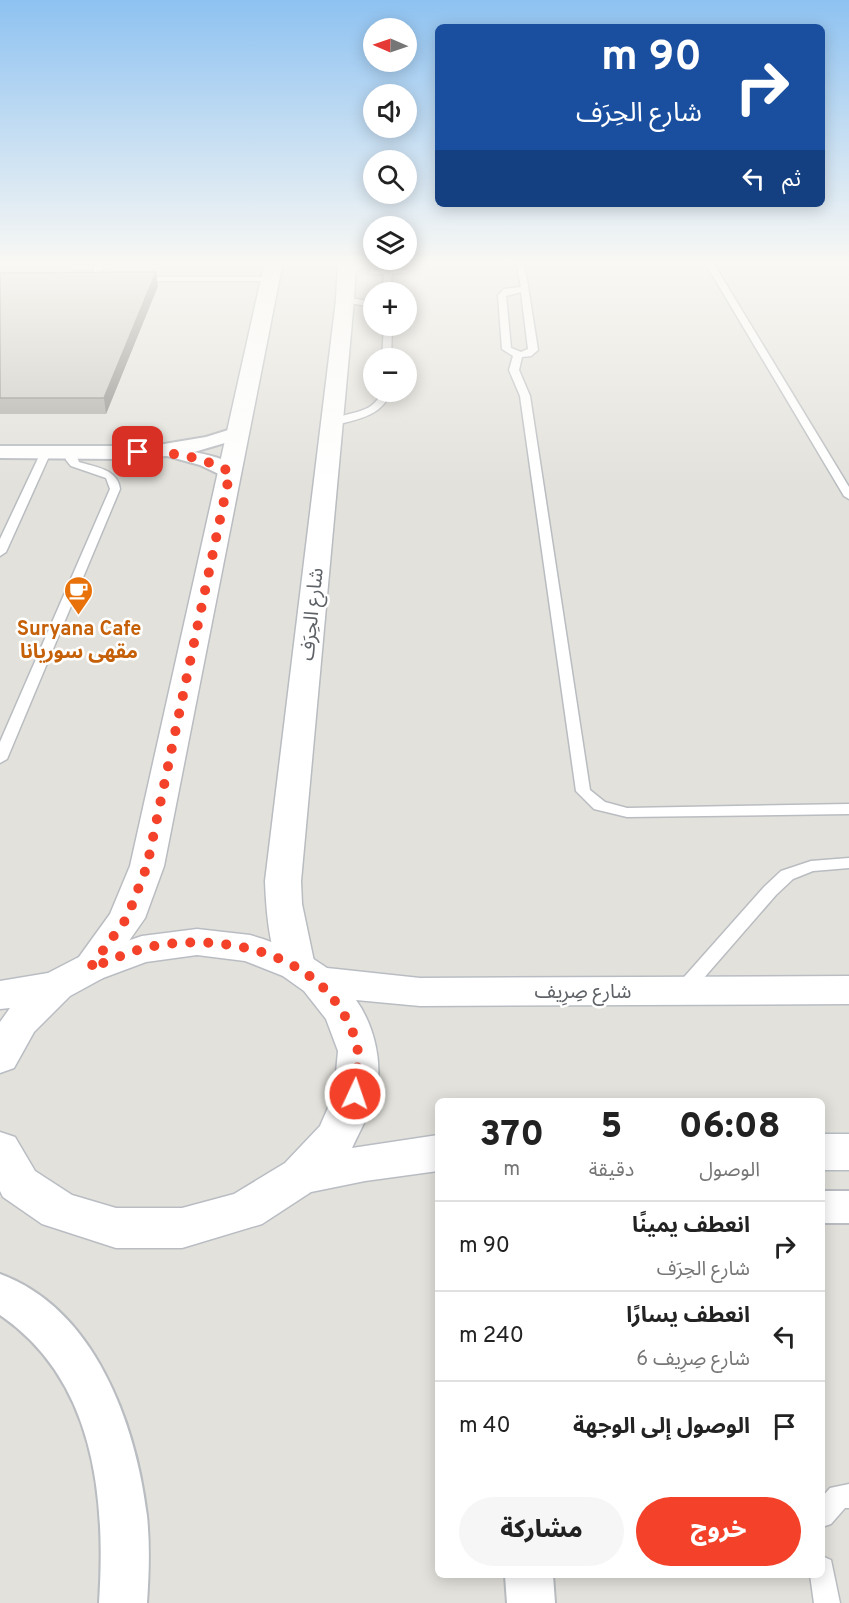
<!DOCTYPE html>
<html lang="ar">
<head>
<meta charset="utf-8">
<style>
	body { margin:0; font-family:Overpass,"Noto Sans Arabic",sans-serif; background:#f6f6f6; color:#222; direction:rtl; height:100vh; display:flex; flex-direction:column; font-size:22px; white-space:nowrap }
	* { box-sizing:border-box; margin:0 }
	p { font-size:20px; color:#767676 }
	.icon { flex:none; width:33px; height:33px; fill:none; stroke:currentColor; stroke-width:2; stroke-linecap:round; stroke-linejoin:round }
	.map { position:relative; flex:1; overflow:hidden; direction:ltr }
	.side { position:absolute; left:435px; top:1098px; width:390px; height:480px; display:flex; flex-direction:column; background:#fff; border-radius:9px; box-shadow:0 3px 15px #0003; direction:rtl }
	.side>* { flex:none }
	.top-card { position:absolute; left:435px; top:24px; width:390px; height:183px; border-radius:9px; box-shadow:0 3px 15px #0003; direction:rtl; background:#1a4fa0; color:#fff; overflow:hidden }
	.needle { width:39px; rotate:272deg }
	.buttons { position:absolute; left:363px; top:18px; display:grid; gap:12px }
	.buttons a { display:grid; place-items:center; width:54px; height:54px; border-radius:50%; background:#fff; box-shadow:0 3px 15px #0003; font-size:30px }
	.pin { position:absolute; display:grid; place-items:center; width:51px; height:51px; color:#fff; margin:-26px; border-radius:12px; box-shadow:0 3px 9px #0006 }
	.me { position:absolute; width:66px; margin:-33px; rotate:3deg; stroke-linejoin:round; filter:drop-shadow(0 0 4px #0008) }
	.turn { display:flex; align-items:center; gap:21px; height:126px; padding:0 24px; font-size:27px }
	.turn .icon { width:78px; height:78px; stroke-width:2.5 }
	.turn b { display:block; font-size:42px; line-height:51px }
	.then { display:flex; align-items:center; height:57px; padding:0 24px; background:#0003; gap:12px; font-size:22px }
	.eta { display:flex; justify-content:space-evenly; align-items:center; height:102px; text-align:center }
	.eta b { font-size:36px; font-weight:800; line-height:42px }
	.action { display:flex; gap:12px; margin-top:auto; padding:12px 24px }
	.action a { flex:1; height:69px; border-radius:36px; background:#f3412a; color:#fff; font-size:24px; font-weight:800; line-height:69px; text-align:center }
	.action a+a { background:#f6f6f6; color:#222 }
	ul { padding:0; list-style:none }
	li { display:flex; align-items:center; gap:18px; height:90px; padding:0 24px; border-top:2px solid #e0e0e0 }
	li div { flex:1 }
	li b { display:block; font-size:22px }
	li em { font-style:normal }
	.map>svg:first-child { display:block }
</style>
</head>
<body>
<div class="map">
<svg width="849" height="1603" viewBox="0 0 849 1603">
	<rect width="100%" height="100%" fill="#f1efe6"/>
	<!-- industrial -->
	<path fill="#e2e1db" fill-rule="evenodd" d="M 0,261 L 849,261 L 849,1603 L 0,1603 ZM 374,292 L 406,292 L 406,326 L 374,326 ZM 374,358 L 406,358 L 406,392 L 374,392 ZM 438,1101 L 822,1101 L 822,1575 L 438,1575 Z"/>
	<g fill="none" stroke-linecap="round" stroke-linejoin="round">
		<defs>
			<path id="service" d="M 97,261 L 105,261 L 98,279 L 94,281 L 90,279 Z
				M 363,261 L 374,261 L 349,274 L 342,272 Z
				M 516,261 L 524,261 L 538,350 L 531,356 L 522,357 L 519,370 L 530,396 L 590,790 L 605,802 L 627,808 L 849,804 L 849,814 L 627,817 L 594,809 L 576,791 L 520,396 L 509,370 L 513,356 L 502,349 L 498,295 L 504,289 L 521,287 ZM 521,292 L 528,349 L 521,352 L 511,348 L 506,296 Z
				M 704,261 L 712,261 L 849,487 L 849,499 L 844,496 Z
				M 370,270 L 404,270 L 408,272 L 392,274 L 390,292 L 382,292 L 384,274 L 370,274 Z
				M 139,277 L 271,277 L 275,279 L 271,281 L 136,281 L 135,279 Z
				M 345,297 L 374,302 L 374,307 L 342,302 L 342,298 Z
				M 384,326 L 392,326 L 391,358 L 382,358 Z
				M 381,392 L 390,392 C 383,417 353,420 332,426 L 327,423 C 344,410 373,417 381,392 Z
				M 46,449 L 51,452 L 6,552 L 0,556 L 0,539 L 41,452 Z
				M 70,449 L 75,452 L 79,462 C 95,467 118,469 120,489 L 7,759 L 0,763 L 0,742 L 110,489 L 106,478 L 71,466 L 66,460 L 65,452 Z
				M 849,858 L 849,868 L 813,871 L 793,879 L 776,895 L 689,995 L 683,996 L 677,995 L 674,990 L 677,985 L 764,887 L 781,871 L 811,861 Z
				M 849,1484 L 849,1508 L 845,1508 L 831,1524 L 822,1527 L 822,1497 L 830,1488 Z
				M 822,1556 L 831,1560 L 840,1603 L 814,1603 L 810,1575 L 822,1575 Z"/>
			<path id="minor" d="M 238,427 L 245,429 L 248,433 L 245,437 L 194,452 C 208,455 231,459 240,472 L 237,476 L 223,476 L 200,465 L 167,456 L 121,459 L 0,458 L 0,446 L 152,446 L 206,437 Z
				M 822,1191 L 849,1191 L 849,1223 L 822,1223 Z
				M 0,1274 C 95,1309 136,1424 147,1516 C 150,1545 149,1574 147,1603 L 99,1603 C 106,1497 95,1380 0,1315 Z
				M 505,1575 L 553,1575 L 555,1603 L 507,1603 Z"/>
			<path id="tertiary" d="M 265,261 L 283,261 L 164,866 L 145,918 L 103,978 L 90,982 L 77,978 L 71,968 L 110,914 L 130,866 Z
				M 338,261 L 356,261 L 354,300 L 301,881 L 302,904 L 315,966 L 309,976 L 296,980 L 283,976 C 269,952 266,908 265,881 L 336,300 Z"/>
			<path id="secondary" d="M 197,929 L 250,935 L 263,939 L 309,956 L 327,968 L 420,978 L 849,976 L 849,1004 L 420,1006 L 356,1000 C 374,1025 384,1065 375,1095 C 370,1113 360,1131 352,1148 L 438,1135 L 438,1171 L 365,1181 L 311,1192 L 262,1224 L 182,1248 L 116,1248 L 42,1224 L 3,1197 L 0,1191 L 0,1132 L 15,1137 L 35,1171 L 72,1195 L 116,1208 L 182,1208 L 234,1194 L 285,1163 L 320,1126 L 334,1094 L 338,1051 L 326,1019 L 304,991 L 283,976 L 245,961 L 197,955 L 146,962 L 103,978 L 70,996 L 34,1032 L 14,1068 L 0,1073 L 0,1022 L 10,1008 L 0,1009 L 0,981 L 48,973 L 77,958 L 142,936 Z
				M 822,1134 L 849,1134 L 849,1170 L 822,1170 Z"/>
		</defs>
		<!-- service casing -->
		<use href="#service" stroke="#b9bcc0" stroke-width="3"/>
		<!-- minor casing -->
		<use href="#minor" stroke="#b9bcc0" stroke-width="4"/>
		<!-- tertiary casing -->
		<use href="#tertiary" stroke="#b9bcc0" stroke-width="3"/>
		<!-- secondary casing -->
		<use href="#secondary" stroke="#b9bdc3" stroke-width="3"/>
		<!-- service -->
		<use href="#service" fill="#fff" fill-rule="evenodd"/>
		<!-- minor -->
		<use href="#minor" fill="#fff" fill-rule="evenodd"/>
		<!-- tertiary -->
		<use href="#tertiary" fill="#fff" fill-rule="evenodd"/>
		<!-- secondary -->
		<use href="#secondary" fill="#fff" fill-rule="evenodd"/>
	</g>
	<!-- wall -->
	<path fill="#afaea8" d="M 156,272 L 158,286 L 106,414 L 0,414 L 0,273 Z"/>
	<!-- shaded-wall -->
	<path fill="#8f8d88" d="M 156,272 L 158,286 L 106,414 L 104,398 Z"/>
	<!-- building -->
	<path fill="#cccac3" stroke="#8f8d88" stroke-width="1.5" d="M 156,272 L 104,398 L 0,398 L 0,273 Z"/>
	<!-- sky -->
	<linearGradient id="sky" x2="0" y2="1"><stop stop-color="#8ec2f1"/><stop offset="0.54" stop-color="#f9f8f4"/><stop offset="1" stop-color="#f9f8f4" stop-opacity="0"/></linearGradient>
	<rect width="849" height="486" fill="url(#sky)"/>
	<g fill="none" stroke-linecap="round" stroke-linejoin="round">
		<!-- route -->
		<path stroke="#f3412a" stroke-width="10" stroke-dasharray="0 18" d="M 138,452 C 171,452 201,456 230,472 L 147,866 L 127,918 L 90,968 C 107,962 124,954 141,949 C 204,933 288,945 331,996 C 343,1011 356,1032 358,1053 C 358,1066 356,1080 355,1094"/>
	</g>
	<!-- icons -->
	<defs>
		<symbol id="cafe-pin" viewBox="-11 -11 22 30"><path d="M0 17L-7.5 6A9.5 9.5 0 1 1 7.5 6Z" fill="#e8710a" stroke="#fff"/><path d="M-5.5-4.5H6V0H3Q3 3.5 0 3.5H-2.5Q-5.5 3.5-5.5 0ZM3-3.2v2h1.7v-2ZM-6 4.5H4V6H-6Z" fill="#fff"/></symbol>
	</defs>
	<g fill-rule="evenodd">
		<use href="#cafe-pin" x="62" y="574" width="33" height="45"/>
	</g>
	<g text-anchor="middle" stroke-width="5" stroke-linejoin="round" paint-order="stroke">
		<!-- street labels -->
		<g font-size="20" fill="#5e6267" stroke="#fff">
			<text transform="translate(311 614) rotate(-84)" y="7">شارع الحِرَف</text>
			<text x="583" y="998">شارع صِرِيف</text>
		</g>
		<!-- food labels -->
		<g font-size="20" font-weight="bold" fill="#c56008" stroke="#fff">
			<text x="79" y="635">Suryana Cafe<tspan x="79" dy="23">مقهى سوريانا</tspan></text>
		</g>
	</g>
</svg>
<div class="buttons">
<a><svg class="needle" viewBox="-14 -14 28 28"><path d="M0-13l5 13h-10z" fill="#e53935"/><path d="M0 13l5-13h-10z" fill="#767676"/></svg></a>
<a><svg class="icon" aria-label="sound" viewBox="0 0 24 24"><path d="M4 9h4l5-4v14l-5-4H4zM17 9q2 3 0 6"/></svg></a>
<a><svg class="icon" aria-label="search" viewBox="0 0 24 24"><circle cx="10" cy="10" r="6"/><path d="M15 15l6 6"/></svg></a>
<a><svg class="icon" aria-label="layers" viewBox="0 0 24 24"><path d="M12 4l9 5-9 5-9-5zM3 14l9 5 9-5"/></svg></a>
<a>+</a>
<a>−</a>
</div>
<div class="pin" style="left:138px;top:452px;background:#d93025"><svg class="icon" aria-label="arrive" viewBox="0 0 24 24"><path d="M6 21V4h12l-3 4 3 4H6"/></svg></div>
<svg class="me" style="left:355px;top:1094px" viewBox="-20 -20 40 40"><circle r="17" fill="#f3412a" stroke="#fff" stroke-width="3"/><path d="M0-11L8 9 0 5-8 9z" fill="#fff"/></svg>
<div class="top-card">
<div class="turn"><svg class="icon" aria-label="right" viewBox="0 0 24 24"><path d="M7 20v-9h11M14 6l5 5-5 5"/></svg><div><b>90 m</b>شارع الحِرَف</div></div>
<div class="then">ثم<svg class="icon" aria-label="left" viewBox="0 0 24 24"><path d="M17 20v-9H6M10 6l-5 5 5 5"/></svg></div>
</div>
<section class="side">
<div class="eta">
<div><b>06:08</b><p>الوصول</p></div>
<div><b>5</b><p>دقيقة</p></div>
<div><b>370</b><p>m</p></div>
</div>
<ul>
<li><svg class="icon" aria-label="right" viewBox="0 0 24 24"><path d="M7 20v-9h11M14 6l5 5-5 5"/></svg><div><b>انعطف يمينًا</b><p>شارع الحِرَف</p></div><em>90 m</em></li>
<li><svg class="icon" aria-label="left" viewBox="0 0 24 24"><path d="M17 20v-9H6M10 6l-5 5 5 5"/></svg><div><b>انعطف يسارًا</b><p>شارع صِرِيف 6</p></div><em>240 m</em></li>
<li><svg class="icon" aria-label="arrive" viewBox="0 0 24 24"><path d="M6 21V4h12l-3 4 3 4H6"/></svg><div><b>الوصول إلى الوجهة</b></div><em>40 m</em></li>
</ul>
<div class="action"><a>خروج</a><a>مشاركة</a></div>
</section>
</div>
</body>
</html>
